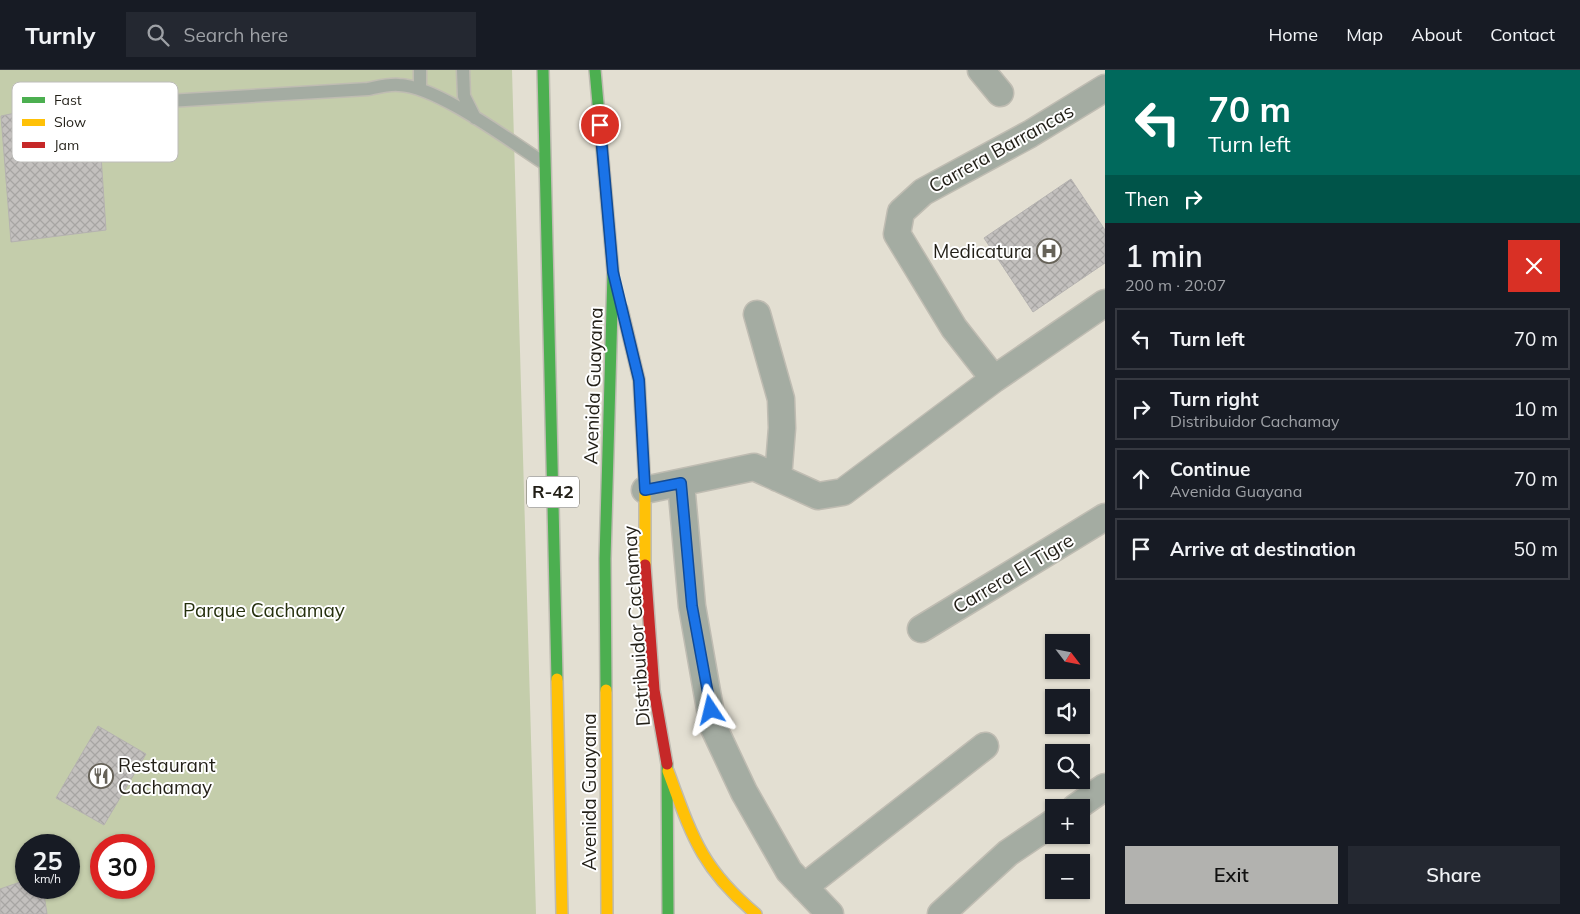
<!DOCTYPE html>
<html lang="en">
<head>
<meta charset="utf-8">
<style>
	body { margin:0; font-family:Mulish,sans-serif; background:#242831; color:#f1f3f6; height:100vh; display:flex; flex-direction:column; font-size:19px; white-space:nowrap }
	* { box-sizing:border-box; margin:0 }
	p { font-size:16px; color:#9ea1a6 }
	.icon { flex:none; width:28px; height:28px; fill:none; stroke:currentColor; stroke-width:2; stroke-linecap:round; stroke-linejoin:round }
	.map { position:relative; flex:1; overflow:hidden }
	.panel { display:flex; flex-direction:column; background:#171b24; width:475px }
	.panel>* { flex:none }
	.guide { background:#00695c; color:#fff; overflow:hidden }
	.needle { width:32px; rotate:122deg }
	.buttons { position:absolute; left:1045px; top:564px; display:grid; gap:10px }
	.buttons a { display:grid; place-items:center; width:45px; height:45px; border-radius:0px; background:#171b24; box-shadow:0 1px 4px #0004; font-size:25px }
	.speed { position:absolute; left:15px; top:764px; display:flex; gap:10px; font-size:25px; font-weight:700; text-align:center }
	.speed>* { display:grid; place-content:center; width:65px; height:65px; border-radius:50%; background:#171b24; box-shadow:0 1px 4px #0004; line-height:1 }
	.speed small { font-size:12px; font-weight:400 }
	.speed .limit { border:8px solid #d22; background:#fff; color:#111 }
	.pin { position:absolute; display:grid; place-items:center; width:42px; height:42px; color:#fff; margin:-21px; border:2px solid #fff; border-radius:50%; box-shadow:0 1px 5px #0007 }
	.me { position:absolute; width:55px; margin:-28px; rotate:350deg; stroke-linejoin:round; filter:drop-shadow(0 0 4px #0008) }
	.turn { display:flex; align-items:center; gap:18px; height:105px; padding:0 20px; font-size:22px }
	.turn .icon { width:65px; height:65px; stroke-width:2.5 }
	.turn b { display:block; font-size:35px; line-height:42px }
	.then { display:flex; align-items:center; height:48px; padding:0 20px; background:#0003; gap:10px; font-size:19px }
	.round { display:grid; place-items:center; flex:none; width:52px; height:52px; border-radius:0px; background:#242831 }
	.headline { display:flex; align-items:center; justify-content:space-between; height:85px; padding:0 20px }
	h1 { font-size:30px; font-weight:600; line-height:38px }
	.button { display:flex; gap:10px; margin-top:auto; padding:10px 20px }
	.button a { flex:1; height:58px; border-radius:0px; background:#b2b2af; color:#111; font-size:20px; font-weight:600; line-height:58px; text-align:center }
	.button a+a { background:#242831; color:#f1f3f6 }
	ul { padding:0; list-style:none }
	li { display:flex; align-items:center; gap:15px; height:62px; margin:0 10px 8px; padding:0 10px; border:2px solid #363941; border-radius:0px }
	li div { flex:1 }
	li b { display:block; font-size:19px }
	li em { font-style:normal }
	header { display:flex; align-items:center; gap:30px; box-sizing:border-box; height:70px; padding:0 25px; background:#171b24; border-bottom:1px solid #363941 }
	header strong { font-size:24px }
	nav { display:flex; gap:28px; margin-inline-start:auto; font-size:18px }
	.search { width:350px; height:45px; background:#242831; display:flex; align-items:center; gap:12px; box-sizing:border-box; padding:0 18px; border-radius:0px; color:#9ea1a6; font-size:19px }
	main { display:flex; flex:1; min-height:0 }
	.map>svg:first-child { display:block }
</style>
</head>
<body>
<header>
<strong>Turnly</strong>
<div class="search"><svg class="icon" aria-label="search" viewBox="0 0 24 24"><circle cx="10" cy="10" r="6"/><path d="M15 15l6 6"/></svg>Search here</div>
<nav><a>Home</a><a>Map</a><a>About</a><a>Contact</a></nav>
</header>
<main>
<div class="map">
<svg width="1105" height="844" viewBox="0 0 1105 844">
	<defs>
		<pattern id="building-cross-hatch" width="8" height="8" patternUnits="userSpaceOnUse" patternTransform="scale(1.25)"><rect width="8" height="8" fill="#c3c0be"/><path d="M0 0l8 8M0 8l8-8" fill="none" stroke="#a7a5a3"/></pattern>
	</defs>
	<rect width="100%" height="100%" fill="#e3dfd2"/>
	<!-- green -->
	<path fill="#c4cdab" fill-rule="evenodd" d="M 0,0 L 512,0 L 536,844 L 0,844 ZM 26,775 L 69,775 L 69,818 L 26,818 ZM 101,775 L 144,775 L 144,818 L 101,818 Z"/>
	<!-- building -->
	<path fill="url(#building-cross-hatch)" stroke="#b5b2b0" d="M 97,26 L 106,160 L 11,172 L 1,46 Z
		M 1071,109 L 1105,160 L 1105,193 L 1033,242 L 984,168 Z
		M 98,656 L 146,684 L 104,755 L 56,728 Z
		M 26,810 L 26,818 L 43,818 L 47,844 L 0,844 L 0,819 Z"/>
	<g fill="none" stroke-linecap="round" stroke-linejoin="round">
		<defs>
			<path id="lane" d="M 420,0 L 420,18
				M 463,0 L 464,26 L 475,48
				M 101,35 L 368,19 C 378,17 389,14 399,15 C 437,16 510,71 544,93"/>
			<path id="street" d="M 981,0 L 1000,23
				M 757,244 L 781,329 L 782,358 L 778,408
				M 994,309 L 954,258 L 897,164 L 901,142 L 923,122 L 1030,64 L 1105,18
				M 681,413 L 692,536 L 713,656 L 744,722 L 789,801 L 830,844
				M 645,420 L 754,397 L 818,426 L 843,422 L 994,309 L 1105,233
				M 921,559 L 1105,447
				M 1075,738 L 1105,717
				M 804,817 L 985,676
				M 941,844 L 1008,783 L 1054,752"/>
			<path id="fast" d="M 543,0 L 557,609
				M 595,0 L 613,202 L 605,489 L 606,620
				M 667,694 L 668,844"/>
			<path id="slow" d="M 622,239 L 639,310 L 645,420 L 645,495
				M 557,609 L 562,844
				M 606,620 L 607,844
				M 668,701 C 692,766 701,798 756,844"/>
			<path id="jam" d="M 645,495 L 654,620 L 667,694"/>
		</defs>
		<!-- lane casing -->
		<use href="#lane" stroke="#bfbcb2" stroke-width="15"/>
		<!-- street casing -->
		<use href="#street" stroke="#bfbcb2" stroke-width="29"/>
		<!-- fast casing -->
		<use href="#fast" stroke="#bfbcb2" stroke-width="14"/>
		<!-- slow casing -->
		<use href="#slow" stroke="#bfbcb2" stroke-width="14"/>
		<!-- jam casing -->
		<use href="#jam" stroke="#bfbcb2" stroke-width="14"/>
		<!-- lane -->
		<use href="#lane" stroke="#a4aca2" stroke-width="12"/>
		<!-- street -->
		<use href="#street" stroke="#a4aca2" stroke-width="26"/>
		<!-- fast -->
		<use href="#fast" stroke="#4caf50" stroke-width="11"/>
		<!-- slow -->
		<use href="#slow" stroke="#ffc107" stroke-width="11"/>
		<!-- jam -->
		<use href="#jam" stroke="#c62828" stroke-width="11"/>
	</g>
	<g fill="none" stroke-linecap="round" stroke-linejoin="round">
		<defs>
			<path id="route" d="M 600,55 L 613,202 L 639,310 L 645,420 L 681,413 L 692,536 L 711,640"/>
		</defs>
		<!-- route casing -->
		<use href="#route" stroke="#114b97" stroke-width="12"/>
		<!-- route -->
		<use href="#route" stroke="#1a73e8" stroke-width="9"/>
	</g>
	<!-- icons -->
	<defs>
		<symbol id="hospital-ring" viewBox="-11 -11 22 22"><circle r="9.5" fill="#fff" stroke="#666258" stroke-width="1.5"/><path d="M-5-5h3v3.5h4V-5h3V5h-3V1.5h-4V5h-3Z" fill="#666258"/></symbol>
		<symbol id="restaurant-ring" viewBox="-11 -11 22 22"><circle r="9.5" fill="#fff" stroke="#666258" stroke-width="1.5"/><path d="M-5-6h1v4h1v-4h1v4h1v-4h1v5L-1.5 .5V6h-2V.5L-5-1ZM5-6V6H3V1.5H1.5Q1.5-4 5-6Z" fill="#666258"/></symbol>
	</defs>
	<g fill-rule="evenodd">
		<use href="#hospital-ring" x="1035" y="167" width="28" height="28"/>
		<use href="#restaurant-ring" x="87" y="692" width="28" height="28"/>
	</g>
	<g text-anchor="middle" stroke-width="4" stroke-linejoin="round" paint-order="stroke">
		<!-- shield labels -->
		<rect fill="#fff" stroke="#64625d" stroke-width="1" x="527" y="406.5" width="52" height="31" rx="4"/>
		<g font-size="18" font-weight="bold" fill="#221f17">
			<text x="553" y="428">R-42</text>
		</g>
		<!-- street labels -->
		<g font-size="19" fill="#221f17" stroke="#fff">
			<text transform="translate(1001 78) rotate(-29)" y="7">Carrera Barrancas</text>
			<text transform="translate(593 316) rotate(-88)" y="7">Avenida Guayana</text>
			<text transform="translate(1013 503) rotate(-31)" y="7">Carrera El Tigre</text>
			<text transform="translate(636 556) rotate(-94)" y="7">Distribuidor Cachamay</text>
			<text transform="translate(589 722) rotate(-90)" y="7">Avenida Guayana</text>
		</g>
		<!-- poi labels -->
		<g font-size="19" fill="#221f17" stroke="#fff" text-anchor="end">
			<text x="1032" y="188">Medicatura</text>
			<text x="118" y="702" text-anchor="start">Restaurant<tspan x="118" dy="22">Cachamay</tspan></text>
		</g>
		<!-- park labels -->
		<g font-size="19" fill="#25300d" stroke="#fff">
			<text x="264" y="547">Parque Cachamay</text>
		</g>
	</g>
	<!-- legend -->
	<rect x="12" y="12" width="166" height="80" rx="8" fill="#fff" stroke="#bdbcb9" stroke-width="1"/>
	<rect x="22" y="27" width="23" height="6" fill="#4caf50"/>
	<rect x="22" y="49" width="23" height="7" fill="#ffc107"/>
	<rect x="22" y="72" width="23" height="6" fill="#c62828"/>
	<g font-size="14" fill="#221f17">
		<text x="54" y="35">Fast</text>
		<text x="54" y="57">Slow</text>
		<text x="54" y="80">Jam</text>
	</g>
</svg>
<div class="buttons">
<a><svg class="needle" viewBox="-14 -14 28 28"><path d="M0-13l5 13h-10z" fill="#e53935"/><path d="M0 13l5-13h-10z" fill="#9ea1a6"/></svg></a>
<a><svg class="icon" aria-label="sound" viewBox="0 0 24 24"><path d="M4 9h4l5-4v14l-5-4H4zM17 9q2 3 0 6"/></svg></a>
<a><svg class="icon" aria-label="search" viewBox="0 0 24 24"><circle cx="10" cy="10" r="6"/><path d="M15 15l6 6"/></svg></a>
<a>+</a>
<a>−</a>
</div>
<div class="speed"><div>25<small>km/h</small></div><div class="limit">30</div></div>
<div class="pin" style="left:600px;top:55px;background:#d93025"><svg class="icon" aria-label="arrive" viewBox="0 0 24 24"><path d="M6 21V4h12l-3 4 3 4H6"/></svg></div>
<svg class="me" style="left:711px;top:640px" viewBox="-20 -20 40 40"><path d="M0-17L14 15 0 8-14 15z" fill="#1a73e8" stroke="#fff" stroke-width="4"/></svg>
</div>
<section class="panel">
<div class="guide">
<div class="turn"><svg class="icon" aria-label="left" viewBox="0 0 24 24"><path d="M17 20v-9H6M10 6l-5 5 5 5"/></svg><div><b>70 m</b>Turn left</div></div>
<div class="then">Then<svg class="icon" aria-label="right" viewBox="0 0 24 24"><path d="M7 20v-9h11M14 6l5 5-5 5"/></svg></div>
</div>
<div class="headline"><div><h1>1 min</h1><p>200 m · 20:07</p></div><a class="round" style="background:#d93025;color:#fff"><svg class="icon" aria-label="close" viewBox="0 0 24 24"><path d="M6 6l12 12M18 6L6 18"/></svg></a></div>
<ul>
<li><svg class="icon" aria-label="left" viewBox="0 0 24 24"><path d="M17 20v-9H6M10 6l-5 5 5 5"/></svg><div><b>Turn left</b></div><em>70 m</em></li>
<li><svg class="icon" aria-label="right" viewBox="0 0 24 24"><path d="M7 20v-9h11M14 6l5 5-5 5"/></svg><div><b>Turn right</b><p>Distribuidor Cachamay</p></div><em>10 m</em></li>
<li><svg class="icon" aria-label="ahead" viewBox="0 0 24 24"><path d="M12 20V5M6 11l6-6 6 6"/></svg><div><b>Continue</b><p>Avenida Guayana</p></div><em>70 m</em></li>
<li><svg class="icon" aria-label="arrive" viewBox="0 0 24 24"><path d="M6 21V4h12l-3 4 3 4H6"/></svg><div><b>Arrive at destination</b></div><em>50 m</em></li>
</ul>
<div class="button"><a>Exit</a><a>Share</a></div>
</section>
</main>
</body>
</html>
